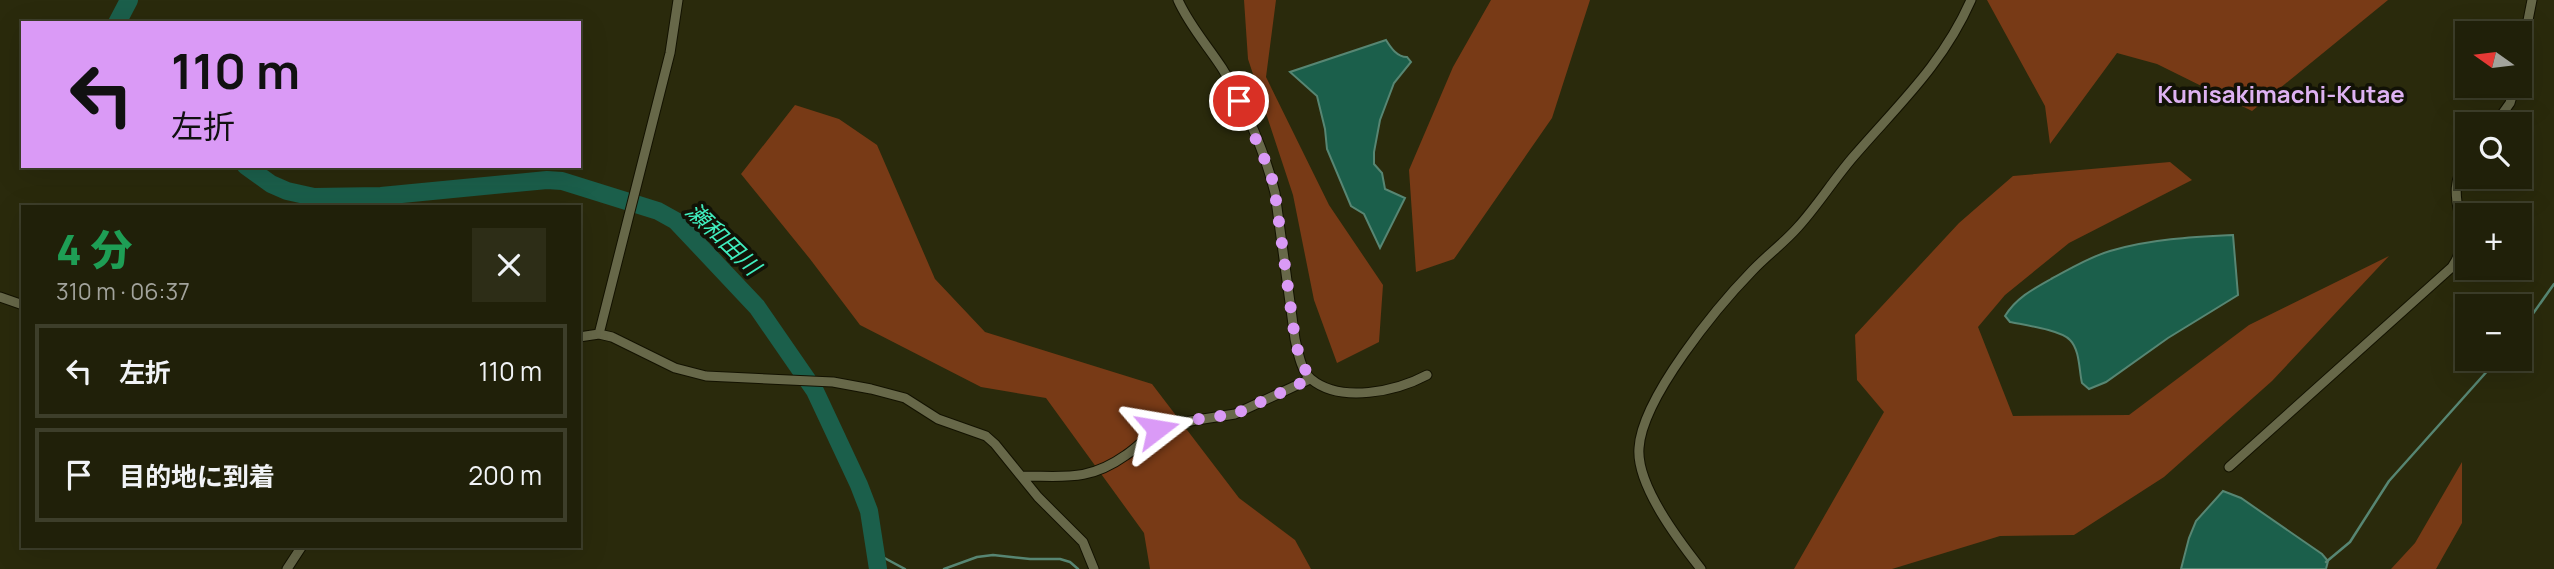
<!DOCTYPE html>
<html lang="ja">
<head>
<meta charset="utf-8">
<style>
	body { margin:0; font-family:Manrope,"Noto Sans JP",sans-serif; background:#2d2d17; color:#f1f3f6; height:100vh; display:flex; flex-direction:column; font-size:26px; white-space:nowrap }
	* { box-sizing:border-box; margin:0 }
	p { font-size:23px; color:#a2a39c }
	.icon { flex:none; width:38px; height:38px; fill:none; stroke:currentColor; stroke-width:2; stroke-linecap:round; stroke-linejoin:round }
	.map { position:relative; flex:1; overflow:hidden }
	.details { position:absolute; left:21px; top:205px; width:560px; height:343px; display:flex; flex-direction:column; background:#202009; border-radius:0px; box-shadow:0 7px 28px #0002,0 0 0 2px #3d3e2a }
	.details>* { flex:none }
	.hud { position:absolute; left:21px; top:21px; width:560px; height:147px; border-radius:0px; box-shadow:0 7px 28px #0002,0 0 0 2px #3d3e2a; background:#da9af6; color:#111; overflow:hidden }
	.needle { width:46px; rotate:284deg }
	.tools { position:absolute; left:2455px; top:21px; display:grid; gap:14px }
	.tools a { display:grid; place-items:center; width:77px; height:77px; border-radius:0px; background:#202009; box-shadow:0 7px 28px #0002,0 0 0 2px #3d3e2a; font-size:35px }
	.pin { position:absolute; display:grid; place-items:center; width:60px; height:60px; color:#fff; margin:-30px; border:4px solid #fff; border-radius:50%; box-shadow:0 2px 7px #0007 }
	.me { position:absolute; width:77px; margin:-38px; rotate:76deg; stroke-linejoin:round; filter:drop-shadow(0 0 5px #0008) }
	.turn { display:flex; align-items:center; gap:24px; height:147px; padding:0 35px; font-size:32px }
	.turn .icon { width:91px; height:91px; stroke-width:2.5 }
	.turn b { display:block; font-size:49px; line-height:60px }
	.round { display:grid; place-items:center; flex:none; width:74px; height:74px; border-radius:0px; background:#2d2d17 }
	.overview { display:flex; align-items:center; justify-content:space-between; height:119px; padding:0 35px }
	h1 { font-size:42px; font-weight:800; line-height:52px; color:#1e9e55 }
	ul { padding:0; list-style:none }
	li { display:flex; align-items:center; gap:21px; height:94px; margin:0 14px 10px; padding:0 21px; border:4px solid #3d3e2a; border-radius:0px }
	li div { flex:1 }
	li b { display:block; font-size:26px }
	li em { font-style:normal }
	.map>svg:first-child { display:block }
</style>
</head>
<body>
<div class="map">
<svg width="2554" height="569" viewBox="0 0 2554 569">
	<rect width="100%" height="100%" fill="#2a2a0c"/>
	<!-- forest -->
	<path fill="#783a16" d="M 1244,0 L 1276,0 L 1266,77 L 1329,205 L 1383,285 L 1379,342 L 1337,363 L 1314,300 L 1293,195 L 1248,59 Z
		M 1491,0 L 1590,0 L 1552,118 L 1454,259 L 1416,272 L 1409,170 L 1453,67 Z
		M 1987,0 L 2388,0 L 2252,111 L 2157,64 L 2117,53 L 2050,144 L 2045,106 Z
		M 795,105 L 839,119 L 877,145 L 935,279 L 985,332 L 1152,384 L 1239,498 L 1295,540 L 1311,569 L 1150,569 L 1144,533 L 1046,398 L 981,387 L 860,325 L 810,259 L 741,174 Z
		M 2170,162 L 2192,180 L 2069,243 L 2005,295 L 1978,327 L 2013,416 L 2129,415 L 2249,325 L 2389,256 L 2272,381 L 2164,477 L 2074,535 L 2000,536 L 1892,569 L 1794,569 L 1884,412 L 1857,380 L 1855,335 L 1959,223 L 2013,176 Z
		M 2462,462 L 2462,523 L 2436,569 L 2391,569 L 2415,543 Z"/>
	<!-- water -->
	<path fill="#1b5f4b" stroke="#578673" stroke-width="2" d="M 1386,40 C 1391,48 1397,57 1407,57 L 1411,62 L 1394,83 L 1380,120 L 1374,152 L 1374,164 L 1382,173 L 1385,189 L 1405,198 L 1380,248 L 1364,214 L 1351,206 L 1327,149 L 1325,129 L 1317,96 L 1290,72 Z
		M 2233,235 L 2238,295 L 2168,338 L 2106,382 L 2089,389 L 2082,383 C 2079,371 2080,350 2070,340 C 2061,330 2024,325 2010,322 L 2005,316 C 2016,298 2033,289 2051,279 C 2070,269 2089,257 2110,251 C 2150,239 2192,237 2233,235 Z
		M 2223,491 L 2241,498 L 2322,554 L 2328,561 L 2326,569 L 2181,569 L 2189,538 L 2196,521 Z"/>
	<g fill="none" stroke-linecap="round" stroke-linejoin="round">
		<!-- stream -->
		<path stroke="#578673" stroke-width="2.5" d="M 2520,332 L 2554,284
			M 877,554 L 905,569
			M 2326,562 L 2350,542 L 2389,481 L 2498,359
			M 944,569 L 977,557 L 993,555 L 1030,559 L 1060,559 L 1070,562 L 1078,569"/>
		<!-- river -->
		<path stroke="#1b5f4b" stroke-width="18" d="M 117,23 L 129,0
			M 246,166 L 271,184 L 287,191 L 314,197 L 381,196 L 547,180 L 562,181 L 658,211 L 676,221 L 757,307 L 815,391 L 859,485 L 869,511 L 878,569"/>
		<defs>
			<path id="minor" d="M 1178,0 C 1189,25 1207,45 1222,68 C 1243,101 1266,155 1275,193 L 1295,339 C 1298,352 1301,371 1311,379 C 1341,404 1397,391 1427,375
				M 2520,61 L 2532,0
				M 2495,124 L 2510,103 L 2515,86
				M 0,297 L 23,305
				M 599,334 L 670,53 L 678,0
				M 579,337 L 599,334 L 612,337 L 675,368 L 706,376 L 833,382 L 871,389 L 905,398 L 938,419 L 986,436 L 995,444 L 1038,497 L 1083,542 L 1094,569
				M 2229,467 L 2452,267 C 2480,227 2437,200 2468,158
				M 1021,476 C 1064,476 1088,482 1126,455 C 1140,446 1150,432 1165,425 L 1235,414 L 1310,379
				M 287,569 L 302,546
				M 1701,569 C 1679,541 1636,485 1639,448 C 1642,398 1717,307 1752,271 C 1766,256 1784,243 1798,227 C 1818,205 1834,179 1854,156 C 1898,105 1943,64 1971,0"/>
		</defs>
		<!-- minor casing -->
		<use href="#minor" stroke="#131200" stroke-width="11"/>
		<!-- minor -->
		<use href="#minor" stroke="#676849" stroke-width="9"/>
	</g>
	<g fill="none" stroke-linecap="round" stroke-linejoin="round">
		<!-- route -->
		<path stroke="#da9af6" stroke-width="12" stroke-dasharray="0 21.6" d="M 1157,429 L 1177,422 L 1235,414 L 1310,379 L 1300,359 L 1295,339 L 1275,193 L 1271,174 L 1239,101"/>
	</g>
	<g text-anchor="middle" stroke-width="7" stroke-linejoin="round" paint-order="stroke">
		<!-- water labels -->
		<g font-size="23" font-style="italic" fill="#40eebf" stroke="#121206">
			<text transform="translate(723 239) rotate(44)" y="8">瀬和田川</text>
		</g>
		<!-- quarter labels -->
		<g font-size="24" font-weight="bold" fill="#deb2f2" stroke="#121206">
			<text x="2281" y="103">Kunisakimachi-Kutae</text>
		</g>
	</g>
</svg>
<div class="tools">
<a><svg class="needle" viewBox="-14 -14 28 28"><path d="M0-13l5 13h-10z" fill="#e53935"/><path d="M0 13l5-13h-10z" fill="#a2a39c"/></svg></a>
<a><svg class="icon" aria-label="search" viewBox="0 0 24 24"><circle cx="10" cy="10" r="6"/><path d="M15 15l6 6"/></svg></a>
<a>+</a>
<a>−</a>
</div>
<div class="pin" style="left:1239px;top:101px;background:#d93025"><svg class="icon" aria-label="arrive" viewBox="0 0 24 24"><path d="M6 21V4h12l-3 4 3 4H6"/></svg></div>
<svg class="me" style="left:1157px;top:429px" viewBox="-20 -20 40 40"><path d="M0-17L14 15 0 8-14 15z" fill="#da9af6" stroke="#fff" stroke-width="4"/></svg>
<div class="hud">
<div class="turn"><svg class="icon" aria-label="left" viewBox="0 0 24 24"><path d="M17 20v-9H6M10 6l-5 5 5 5"/></svg><div><b>110 m</b>左折</div></div>
</div>
<section class="details">
<div class="overview"><div><h1>4 分</h1><p>310 m · 06:37</p></div><a class="round"><svg class="icon" aria-label="close" viewBox="0 0 24 24"><path d="M6 6l12 12M18 6L6 18"/></svg></a></div>
<ul>
<li><svg class="icon" aria-label="left" viewBox="0 0 24 24"><path d="M17 20v-9H6M10 6l-5 5 5 5"/></svg><div><b>左折</b></div><em>110 m</em></li>
<li><svg class="icon" aria-label="arrive" viewBox="0 0 24 24"><path d="M6 21V4h12l-3 4 3 4H6"/></svg><div><b>目的地に到着</b></div><em>200 m</em></li>
</ul>
</section>
</div>
</body>
</html>
